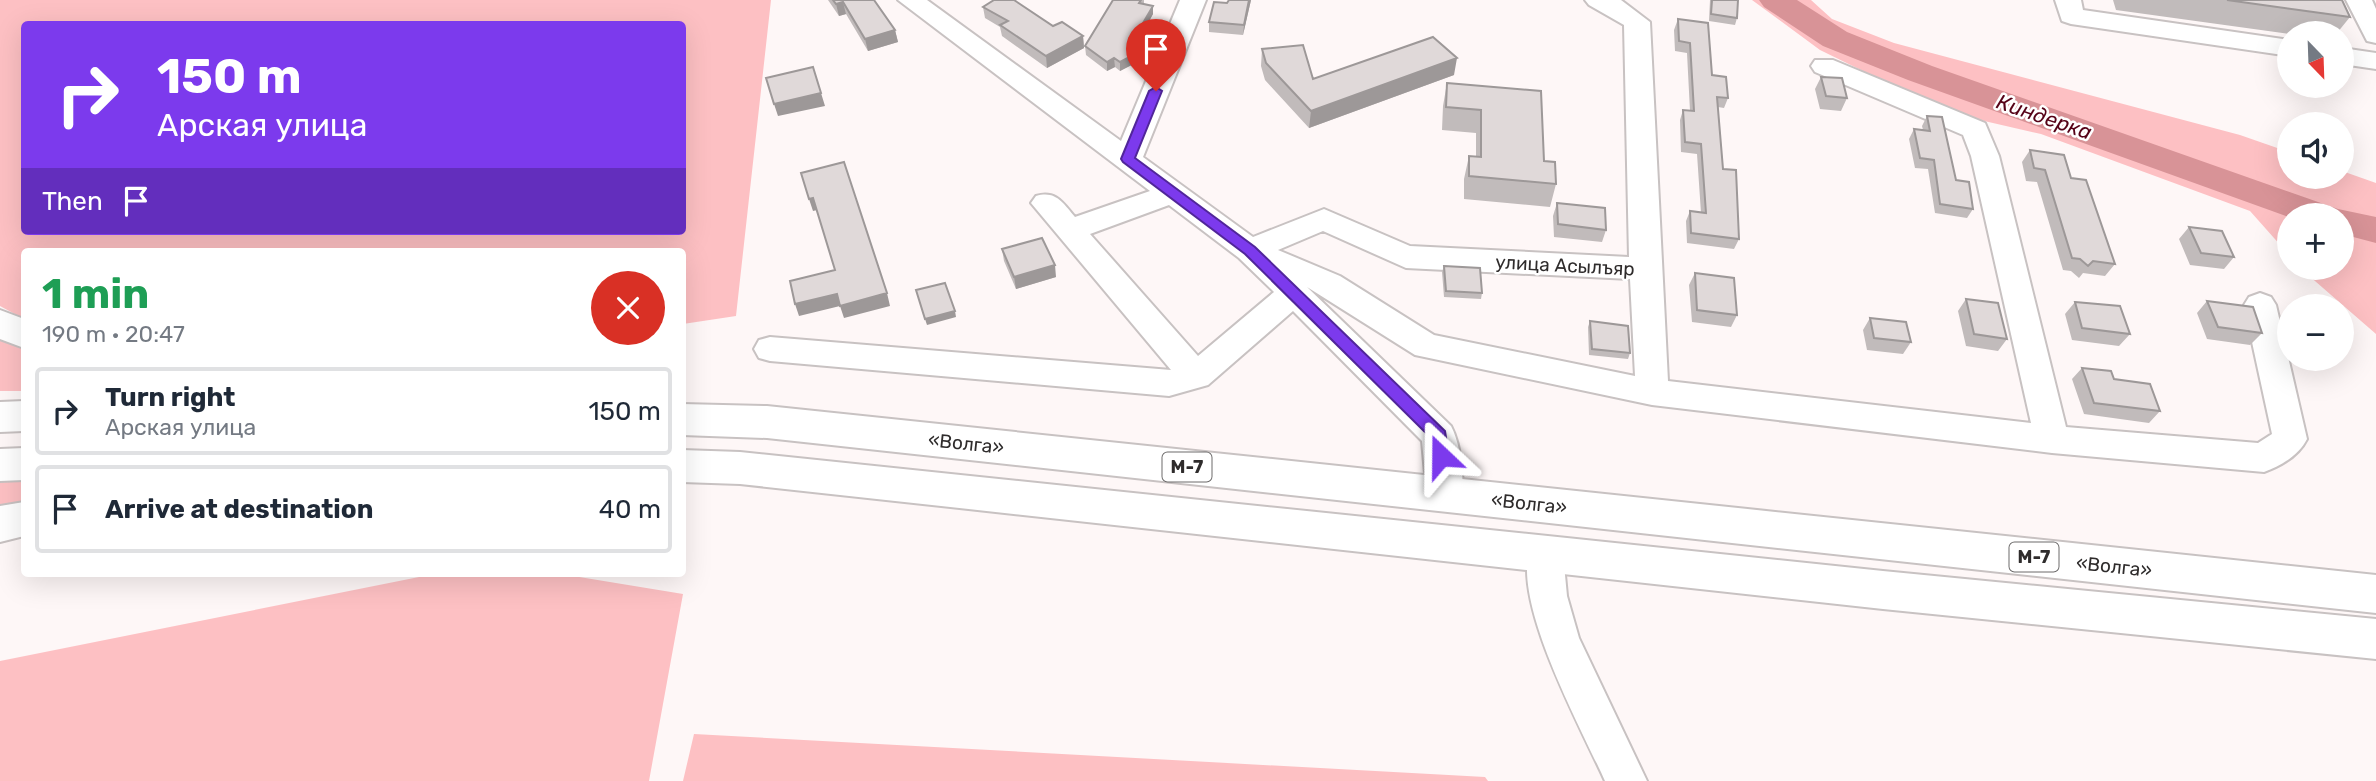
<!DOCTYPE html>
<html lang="en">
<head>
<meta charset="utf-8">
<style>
	body { margin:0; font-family:Rubik,sans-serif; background:#f2f2f3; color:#1f2937; height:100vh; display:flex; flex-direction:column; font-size:26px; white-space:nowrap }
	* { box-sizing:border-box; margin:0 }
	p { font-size:23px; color:#747a83 }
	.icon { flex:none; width:38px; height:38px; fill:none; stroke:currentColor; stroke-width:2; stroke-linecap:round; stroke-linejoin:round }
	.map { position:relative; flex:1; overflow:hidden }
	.panel { position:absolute; left:21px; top:248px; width:665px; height:329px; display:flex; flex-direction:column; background:#fff; border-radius:7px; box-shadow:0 7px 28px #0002 }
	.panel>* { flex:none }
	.top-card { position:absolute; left:21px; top:21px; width:665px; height:214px; border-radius:7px; box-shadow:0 7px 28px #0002; background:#7c3aed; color:#fff; overflow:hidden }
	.needle { width:46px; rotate:157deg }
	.tools { position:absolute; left:2277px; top:21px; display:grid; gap:14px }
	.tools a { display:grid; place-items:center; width:77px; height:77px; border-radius:50%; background:#fff; box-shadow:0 7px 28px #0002; font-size:35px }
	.pin { position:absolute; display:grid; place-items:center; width:60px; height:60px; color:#fff; margin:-72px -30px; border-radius:50% 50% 50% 0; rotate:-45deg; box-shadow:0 0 7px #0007 }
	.pin .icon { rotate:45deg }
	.me { position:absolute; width:77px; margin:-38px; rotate:337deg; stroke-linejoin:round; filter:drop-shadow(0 0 5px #0008) }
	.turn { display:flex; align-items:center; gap:24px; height:147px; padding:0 21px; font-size:32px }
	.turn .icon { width:91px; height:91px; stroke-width:2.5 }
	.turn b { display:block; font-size:49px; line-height:60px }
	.then { display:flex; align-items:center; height:66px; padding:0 21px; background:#0003; gap:14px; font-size:26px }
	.round { display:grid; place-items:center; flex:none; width:74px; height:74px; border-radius:37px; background:#f2f2f3 }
	.overview { display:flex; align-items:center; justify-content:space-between; height:119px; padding:0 21px }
	h1 { font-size:42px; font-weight:700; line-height:52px; color:#1e9e55 }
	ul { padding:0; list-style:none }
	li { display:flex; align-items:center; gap:21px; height:88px; margin:0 14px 10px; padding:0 7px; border:4px solid #e0e1e3; border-radius:7px }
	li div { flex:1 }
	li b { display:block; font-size:26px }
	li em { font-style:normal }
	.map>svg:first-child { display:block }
</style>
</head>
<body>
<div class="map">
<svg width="2376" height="781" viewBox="0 0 2376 781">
	<rect width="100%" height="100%" fill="#fef7f7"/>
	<!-- green -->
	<path fill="#fdc0c3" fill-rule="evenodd" d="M 0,0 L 771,0 L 736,316 L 683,324 L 682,252 L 24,252 L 24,319 L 0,306 ZM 24,24 L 682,24 L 682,231 L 24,231 Z
		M 1752,0 L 1811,0 L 1832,19 L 1894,43 L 2240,135 L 2289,152 L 2289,177 L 2342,177 L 2342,171 L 2376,183 L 2376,334 L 2300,268 L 2342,268 L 2342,215 L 2289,215 L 2289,255 L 2250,211 L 2041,134 L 1967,117 L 1904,91 L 1820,50 Z
		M 0,336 L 24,347 L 24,391 L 0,391 Z
		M 24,478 L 24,507 L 0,513 L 0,479 Z
		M 434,574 L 561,574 L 683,594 L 649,781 L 0,781 L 0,661 Z
		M 694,734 L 1485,777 L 1488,781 L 683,781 Z"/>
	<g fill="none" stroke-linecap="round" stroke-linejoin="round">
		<!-- river -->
		<path fill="#d89397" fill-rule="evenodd" d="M 1759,0 L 1797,0 L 1847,32 L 1932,66 L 2338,209 L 2376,217 L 2376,243 L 2342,234 L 2342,215 L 2289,217 L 1908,80 L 1823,46 L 1764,7 Z"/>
		<defs>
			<path id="minor" d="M 898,0 L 927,0 L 1121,141 L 1180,0 L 1206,0 L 1143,157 L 1253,237 L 1324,209 L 1410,246 L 1629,257 L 1624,25 L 1589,5 L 1585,0 L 1621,0 L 1650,22 L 1668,381 L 2031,423 L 1971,156 L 1963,135 L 1815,72 L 1811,66 L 1815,60 L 1833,60 L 1985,123 L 1999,156 L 2066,427 L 2258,443 L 2272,434 L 2244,305 L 2249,297 L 2260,293 L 2271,297 L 2276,305 L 2307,439 C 2299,455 2281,466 2264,472 L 2052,453 L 1652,405 L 1415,355 L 1307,287 L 1451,426 C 1461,445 1467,486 1458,505 L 1445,510 L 1432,505 L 1427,495 L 1422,441 L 1293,311 L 1208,385 L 1169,396 L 770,361 L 759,358 L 754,349 L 759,340 L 770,337 L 1171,370 L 1031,203 L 1036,196 C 1056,190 1063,203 1075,217 L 1150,191 ZM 1169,205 L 1239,258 L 1274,292 L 1198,356 L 1090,234 ZM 1323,231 L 1406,268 L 1630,279 L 1635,376 L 1434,335 L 1340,276 L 1278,250 Z
				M 2055,0 L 2081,0 L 2083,10 L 2289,40 L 2289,56 L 2071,24 L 2062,21 Z
				M 2346,0 L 2372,0 L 2376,9 L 2376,43 L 2367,41 Z
				M 2342,48 L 2376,53 L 2376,69 L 2342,64 Z
				M 1545,538 L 1558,543 L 1563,554 L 1567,596 L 1579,638 L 1647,781 L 1605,781 C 1582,729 1507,595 1532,543 Z"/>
			<path id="major" d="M 0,310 L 24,319 L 24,348 L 0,339 Z
				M 24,502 L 24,536 L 0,542 L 0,506 Z"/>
			<path id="highway" d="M 24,401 L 24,431 L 0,432 L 0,402 Z
				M 682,404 L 767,406 L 2376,575 L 2376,613 L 767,438 L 682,435 Z
				M 24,448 L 24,480 L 0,481 L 0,449 Z
				M 682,450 L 740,452 L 1883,571 L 2376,619 L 2376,659 L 1883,609 L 740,484 L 682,482 Z"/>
		</defs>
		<!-- minor casing -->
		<use href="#minor" stroke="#c8c2c2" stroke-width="4"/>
		<!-- major casing -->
		<use href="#major" stroke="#c8c2c2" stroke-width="4"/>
		<!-- highway casing -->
		<use href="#highway" stroke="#c8c2c2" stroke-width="4"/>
		<!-- minor -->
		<use href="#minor" fill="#fff" fill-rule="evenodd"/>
		<!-- major -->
		<use href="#major" fill="#fff" fill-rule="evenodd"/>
		<!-- highway -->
		<use href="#highway" fill="#fff" fill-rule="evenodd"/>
	</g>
	<!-- wall -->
	<path fill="#c1bbbb" d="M 828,0 L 874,0 L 895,30 L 898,42 L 868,51 L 846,14 L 839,16 Z
		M 1113,0 L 1144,0 L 1144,4 L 1153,14 L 1140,38 L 1151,46 L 1151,55 L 1120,71 L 1115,67 L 1107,71 L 1086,55 L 1085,46 Z
		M 1251,0 L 1243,35 L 1209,32 L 1209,22 L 1227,3 Z
		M 1710,0 L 1738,0 L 1737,18 L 1735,25 L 1709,21 Z
		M 2113,0 L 2342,0 L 2350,17 L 2337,33 L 2289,34 L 2116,10 Z
		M 983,7 L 1053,26 L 1083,36 L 1084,48 L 1047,68 L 1002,36 L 1000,27 L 985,18 Z
		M 1678,19 L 1712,75 L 1728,98 L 1724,108 L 1718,107 L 1723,169 L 1739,239 L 1734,249 L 1687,243 L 1686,221 L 1690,211 L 1701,213 L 1697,154 L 1681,152 L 1680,120 L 1683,110 L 1690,111 L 1687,53 L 1675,51 L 1674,30 Z
		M 1262,49 L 1313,79 L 1454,75 L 1309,128 L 1265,80 L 1261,66 Z
		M 1821,77 L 1847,98 L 1841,111 L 1820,109 L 1815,89 Z
		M 1447,83 L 1544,161 L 1556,184 L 1550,207 L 1464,199 L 1464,179 L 1469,156 L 1476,157 L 1476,133 L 1442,130 L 1443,106 Z
		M 1927,116 L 1956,180 L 1973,209 L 1967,218 L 1935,213 L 1928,169 L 1915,168 L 1909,139 L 1914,129 L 1923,130 L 1922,126 Z
		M 2030,150 L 2071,178 L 2115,264 L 2105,276 L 2083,273 L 2079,278 L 2071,271 L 2063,270 L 2037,182 L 2026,181 L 2022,162 Z
		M 1557,203 L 1606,230 L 1602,242 L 1554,237 L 1553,216 Z
		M 2189,227 L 2234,257 L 2224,269 L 2190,265 L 2179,239 Z
		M 1002,249 L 1056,277 L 1016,289 L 1004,261 Z
		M 1444,266 L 1482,293 L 1481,299 L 1444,297 L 1442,272 Z
		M 1695,273 L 1737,315 L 1731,327 L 1692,322 L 1689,285 Z
		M 1966,299 L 2007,339 L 1998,351 L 1966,346 L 1958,311 Z
		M 2207,301 L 2262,333 L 2250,345 L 2207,339 L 2197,313 Z
		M 2075,302 L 2130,334 L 2119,346 L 2072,340 L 2065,314 Z
		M 1870,318 L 1911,342 L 1903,354 L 1867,350 L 1863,330 Z
		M 1590,321 L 1630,353 L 1628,359 L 1589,355 L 1588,327 Z
		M 2082,368 L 2114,379 L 2160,411 L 2149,423 L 2084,414 L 2072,379 Z"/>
	<!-- shaded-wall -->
	<path fill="#9d9898" d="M 1249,0 L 1251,0 L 1243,35 L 1244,25 Z
		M 843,2 L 846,14 L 839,16 L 836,4 Z
		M 1153,6 L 1153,14 L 1136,44 L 1136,35 Z
		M 895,30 L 898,42 L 868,51 L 865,39 Z
		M 1083,36 L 1084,48 L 1047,68 L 1046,56 Z
		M 1151,46 L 1151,55 L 1120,71 L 1120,62 Z
		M 1114,58 L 1115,67 L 1107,71 L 1107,62 Z
		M 1457,58 L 1454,75 L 1309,128 L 1311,111 Z
		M 821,93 L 825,106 L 778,116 L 774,104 Z
		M 813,198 L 817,210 L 813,211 L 809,199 Z
		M 1055,265 L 1056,277 L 1016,289 L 1014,277 Z
		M 887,293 L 890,306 L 844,318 L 840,306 Z
		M 837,294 L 840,306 L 799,316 L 795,304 Z
		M 955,311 L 956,317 L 927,325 L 925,319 Z"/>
	<!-- building -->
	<path fill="#e0d9d9" stroke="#9d9898" stroke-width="2" d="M 833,0 L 874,0 L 895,30 L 865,39 L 843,2 L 836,4 Z
		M 994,0 L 1014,0 L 1053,26 L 1062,22 L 1083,36 L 1046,56 L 1000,25 L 1008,21 L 983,7 Z
		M 1113,0 L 1141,0 L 1139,3 L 1153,6 L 1136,35 L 1151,46 L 1120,62 L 1114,58 L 1107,62 L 1085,46 Z
		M 1229,0 L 1249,0 L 1244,25 L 1209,22 L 1214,2 L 1227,3 Z
		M 1712,0 L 1738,0 L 1737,18 L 1711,14 Z
		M 2227,0 L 2342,0 L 2350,17 Z
		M 1678,19 L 1708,23 L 1712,75 L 1726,77 L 1728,98 L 1717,97 L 1723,169 L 1736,170 L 1739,239 L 1691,233 L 1690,211 L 1706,213 L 1701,144 L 1685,142 L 1683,110 L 1694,111 L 1690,43 L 1679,41 Z
		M 1433,37 L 1457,58 L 1311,111 L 1266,63 L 1262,49 L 1303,45 L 1313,79 Z
		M 813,67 L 821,93 L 774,104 L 766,78 Z
		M 1821,77 L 1842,78 L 1847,98 L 1826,96 Z
		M 1447,83 L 1541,91 L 1544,161 L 1555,162 L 1556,184 L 1469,176 L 1469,156 L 1481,157 L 1481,110 L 1446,107 Z
		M 1927,116 L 1942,117 L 1956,180 L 1969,182 L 1973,209 L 1940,204 L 1934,160 L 1920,158 L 1914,129 L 1930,131 Z
		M 2030,150 L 2064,155 L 2071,178 L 2086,180 L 2115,264 L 2093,261 L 2088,266 L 2080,259 L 2072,258 L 2045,170 L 2034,168 Z
		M 844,162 L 887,293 L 840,306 L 837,294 L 795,304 L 790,281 L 835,270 L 813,198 L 809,199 L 801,173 Z
		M 1557,203 L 1605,208 L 1606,230 L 1558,224 Z
		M 2189,227 L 2222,231 L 2234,257 L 2201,253 Z
		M 1042,238 L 1055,265 L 1014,277 L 1002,249 Z
		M 1444,266 L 1480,268 L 1482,293 L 1446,291 Z
		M 1695,273 L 1734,278 L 1737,315 L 1697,310 Z
		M 945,283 L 955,311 L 925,319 L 916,290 Z
		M 1966,299 L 1998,303 L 2007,339 L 1974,334 Z
		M 2207,301 L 2253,307 L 2262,333 L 2218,327 Z
		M 2075,302 L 2120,306 L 2130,334 L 2082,328 Z
		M 1870,318 L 1906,322 L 1911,342 L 1874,338 Z
		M 1590,321 L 1628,326 L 1630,353 L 1592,349 Z
		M 2082,368 L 2111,371 L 2114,379 L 2150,384 L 2160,411 L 2094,403 Z"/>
	<!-- route -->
	<path fill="#7c3aed" stroke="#51269a" stroke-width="2" d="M 1156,87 L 1162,91 L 1135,158 L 1255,247 L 1445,431 L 1449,456 L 1447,460 L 1435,460 L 1431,438 L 1245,254 L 1123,162 L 1121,159 L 1149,91 Z"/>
	<g text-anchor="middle" stroke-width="5" stroke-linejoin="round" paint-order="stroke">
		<!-- shield labels -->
		<g fill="#fff" stroke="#6d6b6b" stroke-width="2">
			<rect x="1162.5" y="452.5" width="49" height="29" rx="5"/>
			<rect x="2009.5" y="542.5" width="49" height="29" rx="5"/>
		</g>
		<g font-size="18" font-weight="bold" fill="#2f2c2c">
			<text x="1187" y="473">М-7</text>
			<text x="2034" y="563">М-7</text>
		</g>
		<!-- street labels -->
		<g font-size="19" fill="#2f2c2c" stroke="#fff">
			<text transform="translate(1565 265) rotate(3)" y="7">улица Асылъяр</text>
			<text transform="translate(966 443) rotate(6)" y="7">«Волга»</text>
			<text transform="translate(1529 503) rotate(6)" y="7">«Волга»</text>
			<text transform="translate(2114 566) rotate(6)" y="7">«Волга»</text>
		</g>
		<!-- water labels -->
		<g font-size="21" font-style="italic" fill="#550217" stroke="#fff">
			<text transform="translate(2044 117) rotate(19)" y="7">Киндерка</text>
		</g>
	</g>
</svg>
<div class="tools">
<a><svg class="needle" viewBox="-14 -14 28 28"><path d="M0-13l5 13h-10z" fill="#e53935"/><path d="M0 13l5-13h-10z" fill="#747a83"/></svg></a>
<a><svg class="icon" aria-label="sound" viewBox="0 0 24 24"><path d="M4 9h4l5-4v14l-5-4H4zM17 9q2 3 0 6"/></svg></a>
<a>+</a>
<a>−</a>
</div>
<div class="pin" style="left:1156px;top:91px;background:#d93025"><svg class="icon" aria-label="arrive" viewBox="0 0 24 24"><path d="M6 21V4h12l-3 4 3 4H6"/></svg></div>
<svg class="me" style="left:1441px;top:456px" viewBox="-20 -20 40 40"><path d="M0-17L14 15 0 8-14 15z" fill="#7c3aed" stroke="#fff" stroke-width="4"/></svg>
<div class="top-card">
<div class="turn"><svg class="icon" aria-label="right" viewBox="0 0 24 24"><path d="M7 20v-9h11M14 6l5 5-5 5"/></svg><div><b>150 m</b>Арская улица</div></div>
<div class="then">Then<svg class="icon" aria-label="arrive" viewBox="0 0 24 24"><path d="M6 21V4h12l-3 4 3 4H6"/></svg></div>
</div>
<section class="panel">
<div class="overview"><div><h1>1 min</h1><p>190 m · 20:47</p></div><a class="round" style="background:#d93025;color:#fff"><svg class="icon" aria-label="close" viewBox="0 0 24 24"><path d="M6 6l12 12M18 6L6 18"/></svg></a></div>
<ul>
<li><svg class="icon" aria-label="right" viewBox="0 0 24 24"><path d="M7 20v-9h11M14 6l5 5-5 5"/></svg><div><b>Turn right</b><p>Арская улица</p></div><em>150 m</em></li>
<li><svg class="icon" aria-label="arrive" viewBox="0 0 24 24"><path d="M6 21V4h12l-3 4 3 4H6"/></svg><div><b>Arrive at destination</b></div><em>40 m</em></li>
</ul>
</section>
</div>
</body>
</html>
